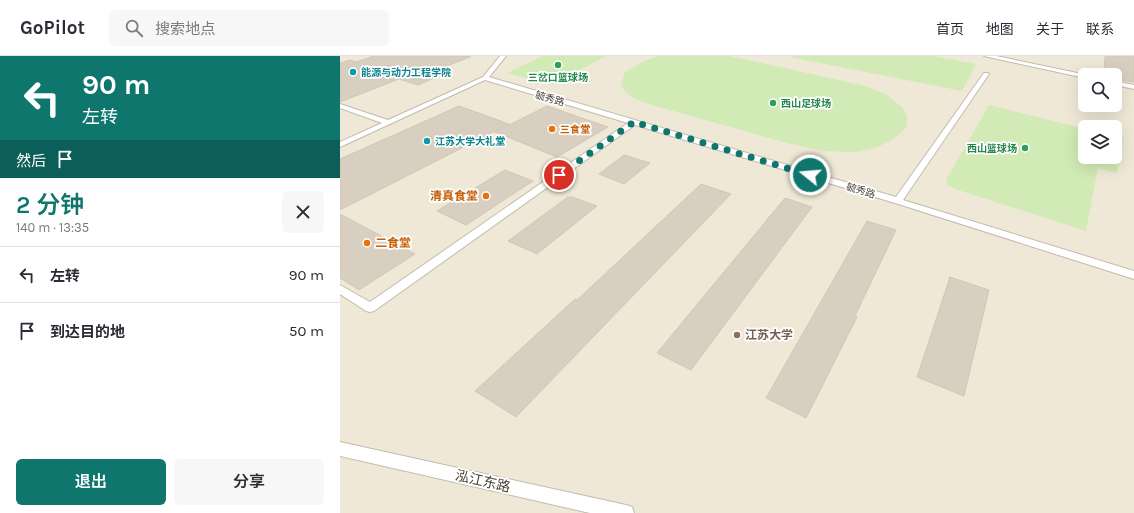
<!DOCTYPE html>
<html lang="zh">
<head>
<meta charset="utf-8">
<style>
	body { margin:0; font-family:Karla,"Noto Sans SC",sans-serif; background:#f7f7f7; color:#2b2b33; height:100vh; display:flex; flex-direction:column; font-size:15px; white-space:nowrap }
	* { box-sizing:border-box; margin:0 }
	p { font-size:13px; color:#7c7c81 }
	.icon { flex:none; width:22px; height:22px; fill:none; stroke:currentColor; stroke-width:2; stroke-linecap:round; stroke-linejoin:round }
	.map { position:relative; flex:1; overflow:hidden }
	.details { display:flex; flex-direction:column; background:#fff; width:340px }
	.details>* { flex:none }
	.banner { background:#0f766e; color:#fff; overflow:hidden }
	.fabs { position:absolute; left:738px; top:12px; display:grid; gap:8px }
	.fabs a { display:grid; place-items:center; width:44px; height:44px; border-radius:6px; background:#fff; box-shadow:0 4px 16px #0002; font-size:20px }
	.pin { position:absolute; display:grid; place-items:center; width:34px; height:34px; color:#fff; margin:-17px; border:2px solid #fff; border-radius:50%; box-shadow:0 1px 4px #0007 }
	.me { position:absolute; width:44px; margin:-22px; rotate:287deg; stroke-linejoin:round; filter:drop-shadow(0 0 3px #0008) }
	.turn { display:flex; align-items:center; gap:14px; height:84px; padding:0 16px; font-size:18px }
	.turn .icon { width:52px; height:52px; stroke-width:2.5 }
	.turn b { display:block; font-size:28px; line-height:34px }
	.then { display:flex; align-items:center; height:38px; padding:0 16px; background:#0003; gap:8px; font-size:15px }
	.round { display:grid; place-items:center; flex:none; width:42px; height:42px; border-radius:6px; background:#f7f7f7 }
	.summary { display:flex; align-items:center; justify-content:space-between; height:68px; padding:0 16px }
	h1 { font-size:24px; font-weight:600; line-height:30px; color:#0f766e }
	.button { display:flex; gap:8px; margin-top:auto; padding:8px 16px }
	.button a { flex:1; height:46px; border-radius:6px; background:#0f766e; color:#fff; font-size:16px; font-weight:600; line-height:46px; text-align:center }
	.button a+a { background:#f7f7f7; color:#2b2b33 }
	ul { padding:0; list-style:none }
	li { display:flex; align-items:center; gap:12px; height:56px; padding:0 16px; border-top:1px solid #e1e1e2 }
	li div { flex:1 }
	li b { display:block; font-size:15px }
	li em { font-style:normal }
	header { display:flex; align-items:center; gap:24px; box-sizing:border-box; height:56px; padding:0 20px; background:#fff; border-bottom:1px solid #e1e1e2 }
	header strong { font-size:19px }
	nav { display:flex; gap:22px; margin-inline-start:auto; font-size:14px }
	.search { width:280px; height:36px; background:#f7f7f7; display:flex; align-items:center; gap:10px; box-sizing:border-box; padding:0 14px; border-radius:6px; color:#7c7c81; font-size:15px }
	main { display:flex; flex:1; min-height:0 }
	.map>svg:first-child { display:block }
</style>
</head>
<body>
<header>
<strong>GoPilot</strong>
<div class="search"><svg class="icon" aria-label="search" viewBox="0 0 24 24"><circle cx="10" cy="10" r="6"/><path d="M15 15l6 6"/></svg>搜索地点</div>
<nav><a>首页</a><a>地图</a><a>关于</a><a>联系</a></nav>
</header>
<main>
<section class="details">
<div class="banner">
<div class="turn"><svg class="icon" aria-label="left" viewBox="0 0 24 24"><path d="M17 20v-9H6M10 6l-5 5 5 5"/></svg><div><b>90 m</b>左转</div></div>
<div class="then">然后<svg class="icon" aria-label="arrive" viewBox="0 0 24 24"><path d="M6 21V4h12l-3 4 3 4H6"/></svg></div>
</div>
<div class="summary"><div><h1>2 分钟</h1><p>140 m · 13:35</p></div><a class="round"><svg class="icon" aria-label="close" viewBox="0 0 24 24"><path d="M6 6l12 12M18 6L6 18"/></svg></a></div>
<ul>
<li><svg class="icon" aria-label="left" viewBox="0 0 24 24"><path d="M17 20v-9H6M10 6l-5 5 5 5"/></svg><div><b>左转</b></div><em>90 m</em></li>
<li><svg class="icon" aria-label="arrive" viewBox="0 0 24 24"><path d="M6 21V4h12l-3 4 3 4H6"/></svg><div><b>到达目的地</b></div><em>50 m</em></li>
</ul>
<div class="button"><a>退出</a><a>分享</a></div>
</section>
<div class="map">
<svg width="794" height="457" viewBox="0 0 794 457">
	<rect width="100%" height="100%" fill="#f6f3ec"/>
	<!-- education -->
	<path fill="#efe8d6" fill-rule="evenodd" d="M 0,0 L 794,0 L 794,457 L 0,457 ZM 745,19 L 775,19 L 775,49 L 745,49 ZM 745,71 L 775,71 L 775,101 L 745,101 Z"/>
	<!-- green -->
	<path fill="#d2eab5" d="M 203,0 L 266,0 L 212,29 L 167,17 Z
		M 320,0 L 390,0 L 525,30 L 547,39 L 563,52 L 567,60 L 567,70 L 561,77 L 550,85 L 535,92 L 515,96 L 484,95 L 447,87 L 312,49 C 299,45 288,42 281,29 L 285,16 L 306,4 Z
		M 452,0 L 592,0 L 636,8 L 622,35 L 450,1 Z
		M 649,49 L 745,73 L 745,101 L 775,101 L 775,80 L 784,82 L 777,117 L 758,112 L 746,175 L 615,133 L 607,129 L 606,124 Z"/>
	<!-- building -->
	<path fill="#d8cfc1" stroke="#d3c7b4" d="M 34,0 L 130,0 L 130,1 L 104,11 L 112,14 L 78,29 L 59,23 L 0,46 L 0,7 L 10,4 L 16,6 Z
		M 765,0 L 794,0 L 794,26 L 775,23 L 775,19 L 764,19 Z
		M 119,50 L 169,68 L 0,154 L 0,103 Z
		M 207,50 L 268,71 L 217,101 L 155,76 Z
		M 284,99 L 310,107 L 284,128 L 259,118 Z
		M 165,114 L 193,125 L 126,169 L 97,155 Z
		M 361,128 L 391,138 L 176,361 L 135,335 L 235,243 L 237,244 Z
		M 228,141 L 232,141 L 257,150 L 197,198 L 168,185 Z
		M 445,142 L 472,151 L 351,314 L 317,297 Z
		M 0,158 L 32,175 L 75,198 L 19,234 L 0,222 Z
		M 527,165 L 556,174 L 515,260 L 517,261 L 466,362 L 426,342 Z
		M 610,221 L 649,234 L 624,340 L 577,321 Z"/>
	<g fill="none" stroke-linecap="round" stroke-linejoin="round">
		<defs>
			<path id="lane" d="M 160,0 L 166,0 L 149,21 L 556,141 L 644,17 L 648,17 L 649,18 L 563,144 L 794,215 L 794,223 L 555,147 L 295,69 L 34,255 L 30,256 L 26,255 L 0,238 L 0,229 L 30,246 L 288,67 L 145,24 L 0,91 L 0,86 L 42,67 L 0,52 L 0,48 L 48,64 L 143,21 Z
				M 644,0 L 656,0 L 747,19 L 745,19 L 745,22 Z
				M 775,25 L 794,29 L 794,33 L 775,29 Z
				M 0,386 L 286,449 L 292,451 L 294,457 L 250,457 L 0,400 Z"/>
		</defs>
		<!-- lane casing -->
		<use href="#lane" stroke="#c2bbae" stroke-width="2"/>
		<!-- lane -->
		<use href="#lane" fill="#fff" fill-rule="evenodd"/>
	</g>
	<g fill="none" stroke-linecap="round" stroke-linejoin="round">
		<!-- route -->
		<path stroke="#0f766e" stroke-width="7" stroke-dasharray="0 12.6" d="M 219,119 L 294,66 L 470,119"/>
	</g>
	<!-- markers -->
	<g fill="#2e9e5b" stroke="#fff" stroke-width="1.5">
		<circle cx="218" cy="9" r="4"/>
		<circle cx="433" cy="47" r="4"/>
		<circle cx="685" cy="92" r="4"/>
	</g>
	<g fill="#0f9aa8" stroke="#fff" stroke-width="1.5">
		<circle cx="13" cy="16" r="4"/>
		<circle cx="87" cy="85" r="4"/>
	</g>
	<g fill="#e8710a" stroke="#fff" stroke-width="1.5">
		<circle cx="212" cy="73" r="4"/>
		<circle cx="146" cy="140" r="4"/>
		<circle cx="27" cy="187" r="4"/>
	</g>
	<circle fill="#8d6e63" stroke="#fff" stroke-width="1.5" cx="397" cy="279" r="4"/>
	<g text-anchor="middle" stroke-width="3.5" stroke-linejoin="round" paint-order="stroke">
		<!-- far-culture labels -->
		<g font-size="10" font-weight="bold" fill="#0d838f" stroke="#fff" text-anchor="start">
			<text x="21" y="20">能源与动力工程学院</text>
			<text x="95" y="89">江苏大学大礼堂</text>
		</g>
		<!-- far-leisure labels -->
		<g font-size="10" font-weight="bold" fill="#27864d" stroke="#fff">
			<text x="218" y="25">三岔口篮球场</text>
			<text x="441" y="51" text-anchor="start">西山足球场</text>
			<text x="677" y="96" text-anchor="end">西山篮球场</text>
		</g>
		<!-- far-street labels -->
		<g font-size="10" fill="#4b4439" stroke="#fff">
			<text transform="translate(210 42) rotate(16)" y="4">毓秀路</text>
			<text transform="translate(521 134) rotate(17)" y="4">毓秀路</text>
		</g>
		<!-- far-food labels -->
		<g font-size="10" font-weight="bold" fill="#c56008" stroke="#fff" text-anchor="start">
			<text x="220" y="77">三食堂</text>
		</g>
		<!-- food labels -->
		<g font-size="12" font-weight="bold" fill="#c56008" stroke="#fff" text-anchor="end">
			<text x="138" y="144">清真食堂</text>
			<text x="35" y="191" text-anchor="start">二食堂</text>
		</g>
		<!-- education labels -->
		<g font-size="12" font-weight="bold" fill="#785e54" stroke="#fff" text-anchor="start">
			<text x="405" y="283">江苏大学</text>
		</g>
		<!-- near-street labels -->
		<g font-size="14" fill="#4b4439" stroke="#fff">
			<text transform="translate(143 425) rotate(13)" y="5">泓江东路</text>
		</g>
	</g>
</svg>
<div class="fabs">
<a><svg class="icon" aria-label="search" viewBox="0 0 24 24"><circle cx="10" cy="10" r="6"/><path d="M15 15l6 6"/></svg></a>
<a><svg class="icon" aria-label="layers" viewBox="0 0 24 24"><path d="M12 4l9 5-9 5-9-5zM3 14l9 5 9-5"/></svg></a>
</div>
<div class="pin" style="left:219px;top:119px;background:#d93025"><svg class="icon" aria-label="arrive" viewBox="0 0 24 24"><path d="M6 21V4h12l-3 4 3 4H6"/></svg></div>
<svg class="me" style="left:470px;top:119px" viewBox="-20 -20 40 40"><circle r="17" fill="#0f766e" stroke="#fff" stroke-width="3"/><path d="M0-11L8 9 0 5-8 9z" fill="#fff"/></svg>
</div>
</main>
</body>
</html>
